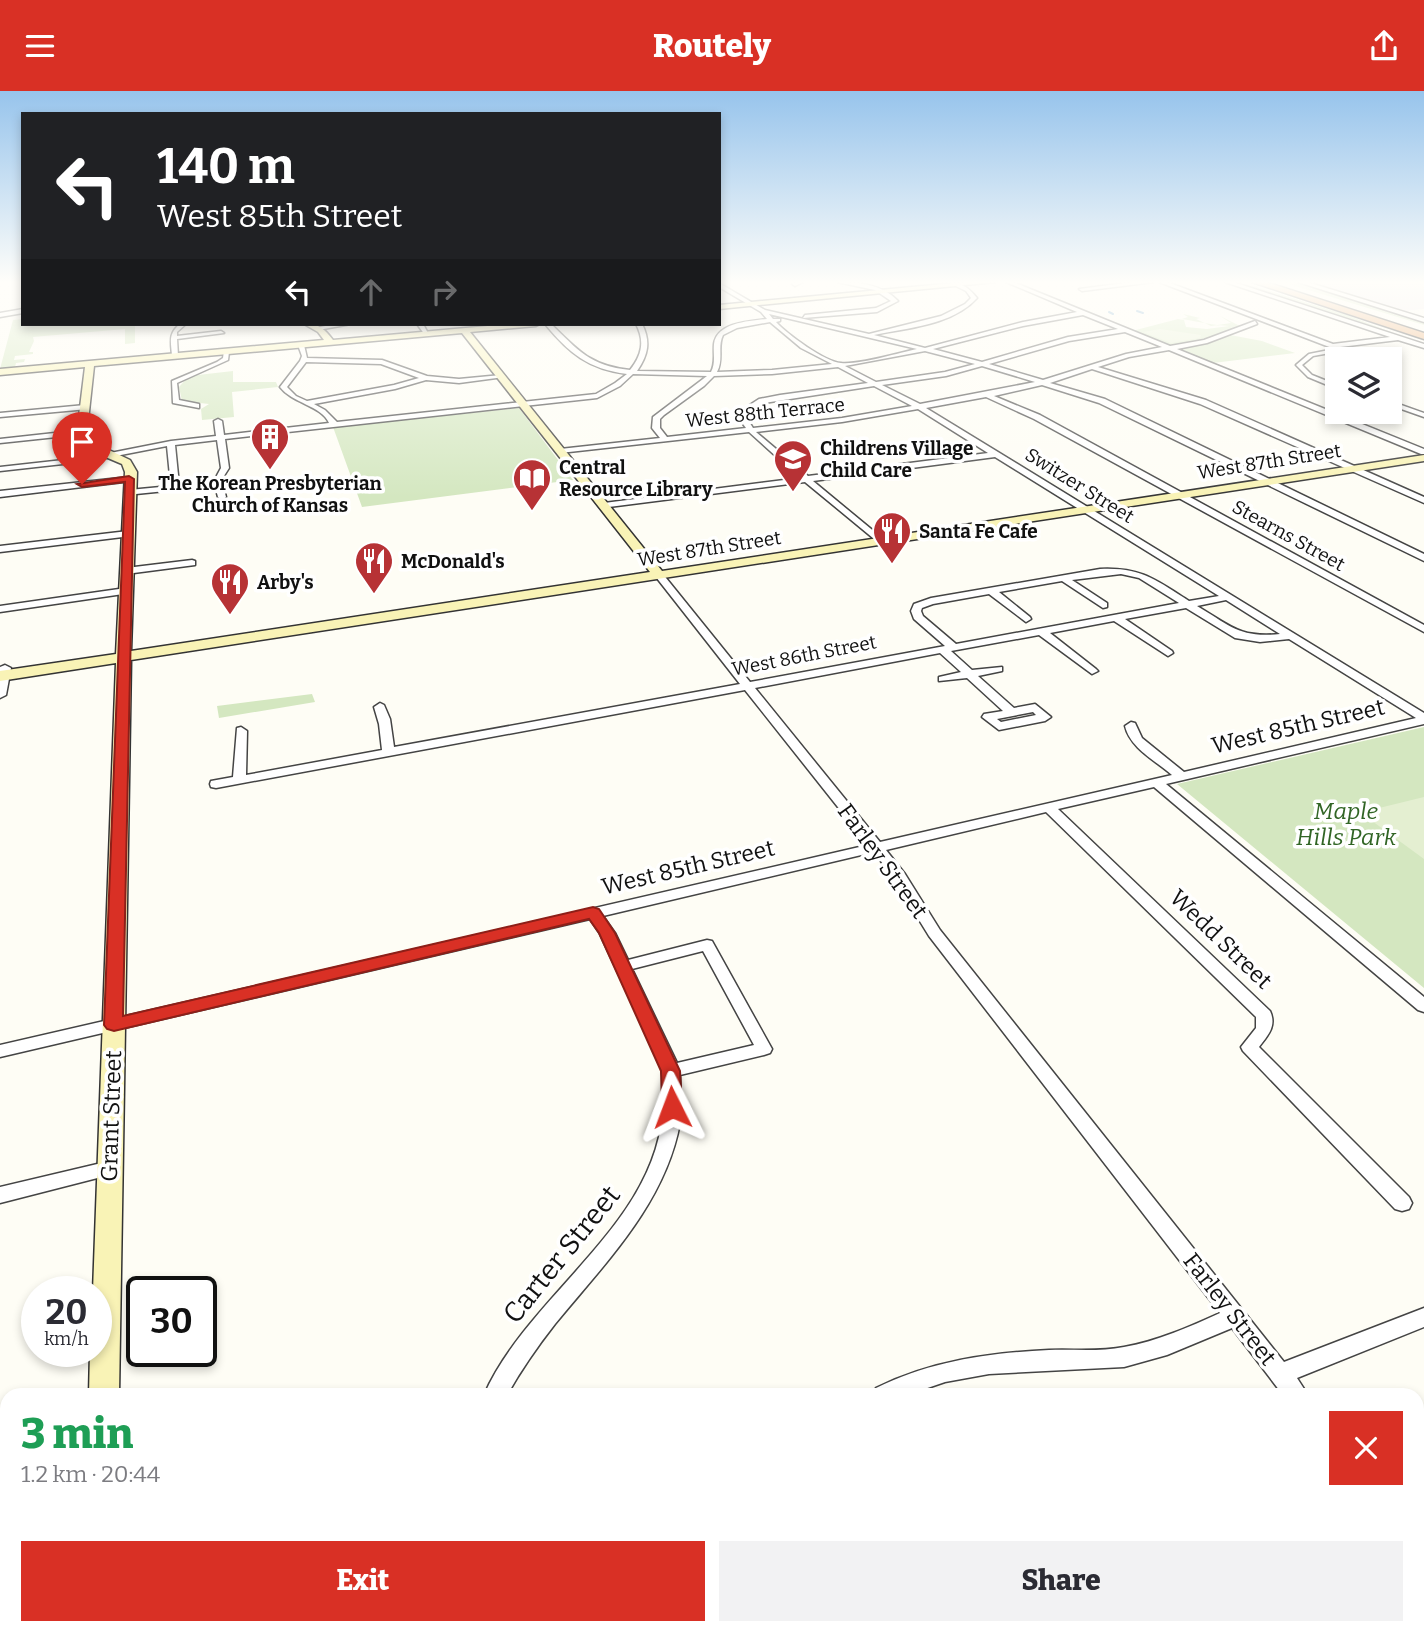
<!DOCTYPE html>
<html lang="en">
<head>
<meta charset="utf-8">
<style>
	body { margin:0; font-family:Bitter,serif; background:#f2f2f3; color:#2b2b33; height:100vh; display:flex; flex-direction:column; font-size:26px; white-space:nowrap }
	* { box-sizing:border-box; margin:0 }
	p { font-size:23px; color:#7c7c81 }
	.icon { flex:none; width:38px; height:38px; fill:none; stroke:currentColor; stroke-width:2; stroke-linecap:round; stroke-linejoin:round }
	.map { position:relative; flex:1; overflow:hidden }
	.side { position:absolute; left:0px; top:1297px; width:1424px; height:247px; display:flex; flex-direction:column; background:#fff; border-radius:21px 21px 0 0; box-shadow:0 4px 10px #0003 }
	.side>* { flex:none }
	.banner { position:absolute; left:21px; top:21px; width:700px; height:214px; border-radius:0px; box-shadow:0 4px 10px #0003; background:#202124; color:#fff; overflow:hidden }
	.controls { position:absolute; left:1325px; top:256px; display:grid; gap:14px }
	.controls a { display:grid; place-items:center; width:77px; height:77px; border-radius:0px; background:#fff; box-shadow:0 4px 10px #0003; font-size:35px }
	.speed { position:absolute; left:21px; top:1185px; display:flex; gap:14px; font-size:35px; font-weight:700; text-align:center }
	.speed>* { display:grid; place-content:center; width:91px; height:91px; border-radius:50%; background:#fff; box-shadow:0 4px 10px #0003; line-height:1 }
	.speed small { font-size:18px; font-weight:400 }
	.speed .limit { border:4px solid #111; border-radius:10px; background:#fff; color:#111 }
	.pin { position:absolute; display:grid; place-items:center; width:60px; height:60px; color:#fff; margin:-72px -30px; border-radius:50% 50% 50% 0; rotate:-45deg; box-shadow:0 0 7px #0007 }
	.pin .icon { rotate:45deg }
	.me { position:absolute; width:77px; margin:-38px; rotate:357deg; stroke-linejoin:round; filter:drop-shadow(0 0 5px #0008) }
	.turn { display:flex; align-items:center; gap:24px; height:147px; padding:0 21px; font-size:32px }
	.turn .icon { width:91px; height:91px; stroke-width:2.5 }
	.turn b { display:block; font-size:49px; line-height:60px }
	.lanes { display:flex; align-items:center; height:66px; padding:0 21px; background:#0003; justify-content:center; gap:35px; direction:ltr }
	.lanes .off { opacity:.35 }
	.round { display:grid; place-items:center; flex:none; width:74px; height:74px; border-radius:0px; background:#f2f2f3 }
	.summary { display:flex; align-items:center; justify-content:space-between; height:119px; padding:0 21px }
	h1 { font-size:42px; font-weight:800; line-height:52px; color:#1e9e55 }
	.primary-button { display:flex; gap:14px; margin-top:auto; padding:14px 21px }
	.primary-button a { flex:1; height:80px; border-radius:0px; background:#d93025; color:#fff; font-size:28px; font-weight:800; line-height:80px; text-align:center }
	.primary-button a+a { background:#f2f2f3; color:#2b2b33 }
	header { display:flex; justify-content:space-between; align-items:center; height:91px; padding:0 21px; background:#d93025; color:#fff; font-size:32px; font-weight:800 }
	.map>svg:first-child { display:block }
</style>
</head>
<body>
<header><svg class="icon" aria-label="menu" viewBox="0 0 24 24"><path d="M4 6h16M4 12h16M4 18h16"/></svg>Routely<svg class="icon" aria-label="share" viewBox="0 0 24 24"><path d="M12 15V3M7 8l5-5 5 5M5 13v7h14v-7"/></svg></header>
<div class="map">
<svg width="1424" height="1543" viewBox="0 0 1424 1543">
	<rect width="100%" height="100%" fill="#fefdf5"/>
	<!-- industrial -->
	<path fill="#ede6ee" d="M 1309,191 L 1424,191 L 1424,218 L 1403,220 Z"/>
	<!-- green -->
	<path fill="#d4e7c0" d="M 1240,191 L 1347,224 L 1424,254 L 1275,205 L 1278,204 Z
		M 1282,191 L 1297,191 L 1424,230 L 1424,234 Z
		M 1183,223 L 1200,227 L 1196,228 L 1211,235 L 1231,232 L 1220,225 L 1240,235 L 1207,249 L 1171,255 L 1132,240 L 1178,228 L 1184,229 L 1186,236 L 1207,238 L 1229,235 C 1213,234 1199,231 1182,228 L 1188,226 Z
		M 23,228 L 23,233 L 135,233 L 135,252 L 125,253 L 125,238 L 33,246 L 34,250 L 29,261 L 33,261 L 33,263 L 15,265 L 14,269 L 25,268 L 24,271 L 16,272 L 15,276 L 0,278 L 13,229 Z
		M 1230,244 L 1262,250 L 1295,262 L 1213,272 L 1181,258 L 1210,252 Z
		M 233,280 L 233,291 L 276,291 L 278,296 L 232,301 L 234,326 L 202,329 L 201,318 L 209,313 L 182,310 L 179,296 L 189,285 Z
		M 519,317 L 573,389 L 362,416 L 333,336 Z
		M 312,603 L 315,611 L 219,627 L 217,615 Z
		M 1424,636 L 1424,897 L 1177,693 Z
		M 1411,1537 L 1424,1543 L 1286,1543 L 1281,1537 Z"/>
	<!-- pitch -->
	<path fill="#e4efd1" d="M 1160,238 L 1201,244 L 1200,247 L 1171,252 L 1143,241 Z
		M 1424,706 L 1424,768 L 1368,727 L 1371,719 Z"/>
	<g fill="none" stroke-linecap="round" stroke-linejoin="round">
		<!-- stream -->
		<path stroke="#4a90c4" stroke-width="2" d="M 1137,220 L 1143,222
			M 1109,221 L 1113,223"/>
		<defs>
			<path id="street" d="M 795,191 L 803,191 L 795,195 L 792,193 Z
				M 837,191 C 858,191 882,193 898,210 L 877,221 L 803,227 L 805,224 L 876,217 L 891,210 L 875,199 Z
				M 948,191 C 961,191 969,197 977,207 C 953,234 907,237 874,244 L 925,257 L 1023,231 L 1077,221 L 1006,191 L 1013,191 L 1170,255 L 1204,249 L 1255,230 L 1257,233 L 1207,252 L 1177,258 L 1424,358 L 1424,363 L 1421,363 L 1169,259 L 1129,266 L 1098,276 L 1206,309 L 1424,406 L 1424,412 L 1200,313 L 1092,278 L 1050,292 L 1105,308 L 1424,463 L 1424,470 L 1099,312 L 1042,294 L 994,305 L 1040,324 L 1424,534 L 1424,541 L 1034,328 L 986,306 L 926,317 L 1424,622 L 1424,633 L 1166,693 L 1424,906 L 1424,921 L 1418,919 L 1154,696 L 1058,718 L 1270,920 C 1277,935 1268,944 1259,956 L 1409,1106 L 1412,1112 L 1409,1118 L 1402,1120 L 1395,1118 L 1243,960 L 1241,956 L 1256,937 L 1256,926 L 1046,721 L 886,759 L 905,783 L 940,839 L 1284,1271 L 1424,1217 L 1424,1236 L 1297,1287 L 1308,1304 L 1283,1304 L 1232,1237 L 1167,1264 L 1124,1276 L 989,1283 L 945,1291 L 907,1304 L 873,1304 L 876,1297 C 931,1270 988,1262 1049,1259 C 1074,1258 1099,1261 1124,1256 C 1158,1250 1189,1236 1220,1222 L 929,845 L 892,785 L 874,761 L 603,825 L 615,842 L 628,869 L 707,849 L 712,850 L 772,958 L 770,962 L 764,964 L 680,984 C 680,999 683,1017 680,1032 C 665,1113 605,1172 555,1233 C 537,1256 521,1279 507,1304 L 484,1304 C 529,1201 664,1130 663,1009 C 663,997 664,984 660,972 L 600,843 L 590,828 L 0,966 L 0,954 L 868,754 L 745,599 L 216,697 L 211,696 L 210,693 L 211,690 L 233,686 L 237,637 L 241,636 L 247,640 L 246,684 L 382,659 L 379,633 L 374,616 L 380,612 L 384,614 L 390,628 L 394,656 L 740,593 L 656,486 L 654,484 L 659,481 L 662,482 L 750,591 L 945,555 L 914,528 L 911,520 L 914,513 L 931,507 L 1100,478 C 1141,476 1156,489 1189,510 L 1219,505 L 995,366 L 813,390 L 882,447 L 884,449 L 879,452 L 805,391 L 601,417 L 600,415 L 604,412 L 800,387 L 749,341 L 560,362 L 556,360 L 560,358 L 660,347 L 652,337 L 653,326 L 707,285 L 633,283 L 620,295 L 597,307 L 225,348 L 229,377 L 222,388 L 225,392 L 223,394 L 226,406 L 222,409 L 218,406 L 215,395 L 126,404 L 126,400 L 129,399 L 171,395 L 167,355 L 90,370 L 0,380 L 0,376 L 90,366 L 171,350 L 216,345 L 214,330 L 218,328 L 222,330 L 224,344 L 329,332 C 322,315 292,312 280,296 L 300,270 L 302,265 L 298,254 L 301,252 L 304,254 L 307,267 L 382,269 L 427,285 L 459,288 L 501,284 L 504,286 L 459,292 L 426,289 L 395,298 L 314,313 L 325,319 L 337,331 L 596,303 L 615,292 L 627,283 C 588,278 569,262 545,233 L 551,233 C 578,259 590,275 630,279 C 642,264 645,250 636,233 L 642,233 C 651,251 648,264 637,280 L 711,281 C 716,271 713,264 714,253 C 717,231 751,230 767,228 L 761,221 L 719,196 L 719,192 L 765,219 L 869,243 L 941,225 L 965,213 L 971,207 L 966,200 ZM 769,223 L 917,258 C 898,262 859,274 841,272 C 825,271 787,243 776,231 L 780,230 L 780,228 L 773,228 ZM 1083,224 L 1118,238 L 1068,246 L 982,271 L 933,258 L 1023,235 ZM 770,231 L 801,257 L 832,273 L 772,279 L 717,281 C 724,268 717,256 723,244 L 737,237 ZM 1125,241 L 1162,256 L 1126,263 L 1043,289 L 989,273 L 1069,250 ZM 925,260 L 975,273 L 945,281 L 876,291 L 845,275 ZM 306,271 L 381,273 L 419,287 L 394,294 L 307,310 L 296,305 L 287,296 ZM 982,275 L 1035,291 L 920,313 L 882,294 L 946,285 ZM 838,276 L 868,292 L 780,304 L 759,308 L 742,319 L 740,329 L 746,337 L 667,346 L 660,337 L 660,328 L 664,324 L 704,295 L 714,285 L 772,283 ZM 874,295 L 912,315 L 842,327 L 753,337 L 748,329 L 749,320 L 764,312 ZM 918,318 L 988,362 L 808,385 L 756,341 L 842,331 ZM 217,349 L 221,377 L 214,390 L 179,394 L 175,354 ZM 1121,483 L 1139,487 L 1179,512 L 956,553 L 923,525 L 921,520 L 922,517 L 933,513 L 989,503 L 1026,531 L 1031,528 L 1030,526 L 999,501 L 1062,490 L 1103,517 L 1107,516 L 1107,512 L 1072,489 ZM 1226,509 L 1280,543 C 1239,547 1231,535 1197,515 ZM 1186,517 L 1235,547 L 1260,551 L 1289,548 L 1416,627 L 1184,681 L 1142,647 L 1135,632 L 1131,631 L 1125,635 C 1130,657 1156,670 1172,684 L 880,751 L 755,597 L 940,562 L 961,581 L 939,586 L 939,590 L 967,587 L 1003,620 L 984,623 L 982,626 L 999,639 L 1045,630 L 1051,626 L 1035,613 L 1014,617 L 978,585 L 1002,580 L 1002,576 L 972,579 L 951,560 L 1039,544 L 1092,583 L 1098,580 L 1096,578 L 1050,542 L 1114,530 L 1168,565 L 1173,562 L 1172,560 L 1125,528 ZM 1033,621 L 1036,624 L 1001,631 L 997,628 ZM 703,860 L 754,954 L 677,972 L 632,878 Z
				M 1133,191 L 1154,191 L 1082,200 L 1079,198 Z
				M 1159,191 L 1167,191 L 1333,253 L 1390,246 L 1225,191 L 1233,191 L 1424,253 L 1424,257 L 1398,249 L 1332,257 Z
				M 1298,191 L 1307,191 L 1424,227 L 1424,231 Z
				M 23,218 L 23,222 L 0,226 L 0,222 Z
				M 180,233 L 186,233 L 177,241 L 177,245 L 221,240 L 224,242 L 177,248 L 178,265 L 175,267 L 172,265 C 171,250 168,243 180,233 Z
				M 336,233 L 351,233 L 318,239 L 315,237 Z
				M 417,233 L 423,233 L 429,244 L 425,244 Z
				M 1339,257 L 1341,260 L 1313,265 L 1302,274 L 1312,284 L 1337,294 L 1337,298 L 1308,286 L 1296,274 L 1309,263 Z
				M 224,260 L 229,261 L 228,269 L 177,292 L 179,309 L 199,313 L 199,317 L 173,312 L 172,290 L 217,271 L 223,267 Z
				M 1390,310 L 1424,322 L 1424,326 L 1390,314 Z
				M 85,314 L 88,318 L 0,326 L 0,322 Z
				M 82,339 L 85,339 L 85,343 L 0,352 L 0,348 Z
				M 129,386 L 133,388 L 132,390 L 0,406 L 0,400 Z
				M 128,440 L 131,441 L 131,445 L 0,461 L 0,455 Z
				M 192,469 L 195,470 L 195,474 L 126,483 L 121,480 L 126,477 Z
				M 126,497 L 130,498 L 130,502 L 0,521 L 0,515 Z
				M 5,574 L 11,577 L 6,604 L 0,607 L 0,576 Z
				M 110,1070 L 117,1072 L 119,1077 L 117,1082 L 0,1112 L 0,1096 Z
				M 1418,1428 L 1424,1429 L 1424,1453 L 1418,1452 Z
				M 7,1497 L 7,1523 L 0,1525 L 0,1499 Z
				M 242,1536 L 275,1536 L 272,1543 L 239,1543 Z
				M 750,1536 L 776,1536 L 776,1543 L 750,1543 Z"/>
			<path id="secondary" d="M 965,191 L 996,191 L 719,218 L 719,214 Z
				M 304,233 C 318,232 324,237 333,249 L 511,233 L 540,233 L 536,235 L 470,241 L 662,480 L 1424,364 L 1424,370 L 131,569 L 119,1304 L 89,1304 L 90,1260 L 96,1260 L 96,1200 L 93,1200 L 116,572 L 0,590 L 0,580 L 116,563 L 125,381 L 122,373 L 82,356 L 76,349 L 85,276 L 0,284 L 0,278 L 324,249 L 318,241 ZM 462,242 L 650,481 L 131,560 L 137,381 L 130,369 L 86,348 L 94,275 Z
				M 80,1536 L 116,1536 L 116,1543 L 80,1543 Z"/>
			<path id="highway" d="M 1252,191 L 1266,191 L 1424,242 L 1424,248 Z"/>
		</defs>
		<!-- street casing -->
		<use href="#street" stroke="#444" stroke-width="3"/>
		<!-- secondary casing -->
		<use href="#secondary" stroke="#333" stroke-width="3"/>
		<!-- highway casing -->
		<use href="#highway" stroke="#222" stroke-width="3"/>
		<!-- street -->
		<use href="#street" fill="#fff" fill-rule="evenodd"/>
		<!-- secondary -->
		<use href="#secondary" fill="#f9f3b6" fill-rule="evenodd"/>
		<!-- highway -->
		<use href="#highway" fill="#e9a669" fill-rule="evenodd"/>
	</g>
	<!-- sky -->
	<linearGradient id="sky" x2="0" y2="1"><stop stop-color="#97c4ec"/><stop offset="0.47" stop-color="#fffefa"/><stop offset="1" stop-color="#fffefa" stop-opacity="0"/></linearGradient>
	<rect width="1424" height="407" fill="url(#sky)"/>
	<!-- route -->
	<path fill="#d93025" stroke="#8d1f18" stroke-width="2" d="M 129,385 L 134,388 L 123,925 L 593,816 L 599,818 L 615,842 L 680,980 L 682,1016 L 679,1022 L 672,1024 L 665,1022 L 662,1016 L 661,980 L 599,842 L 589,828 L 114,940 L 107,938 L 104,934 L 125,391 L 82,396 L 77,393 Z"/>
	<!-- icons -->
	<defs>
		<symbol id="building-pin" viewBox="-11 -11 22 30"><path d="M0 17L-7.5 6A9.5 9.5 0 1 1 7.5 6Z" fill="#b73235" stroke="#fff"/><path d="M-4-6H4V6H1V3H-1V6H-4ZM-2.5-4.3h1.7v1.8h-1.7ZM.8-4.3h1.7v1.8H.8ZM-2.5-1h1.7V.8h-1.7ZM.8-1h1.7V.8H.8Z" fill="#fff"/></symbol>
		<symbol id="school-pin" viewBox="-11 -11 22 30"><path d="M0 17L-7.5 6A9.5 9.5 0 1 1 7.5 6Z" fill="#b73235" stroke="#fff"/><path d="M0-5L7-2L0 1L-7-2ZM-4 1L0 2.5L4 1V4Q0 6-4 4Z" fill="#fff"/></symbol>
		<symbol id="library-pin" viewBox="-11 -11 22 30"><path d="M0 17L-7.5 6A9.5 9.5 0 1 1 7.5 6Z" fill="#b73235" stroke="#fff"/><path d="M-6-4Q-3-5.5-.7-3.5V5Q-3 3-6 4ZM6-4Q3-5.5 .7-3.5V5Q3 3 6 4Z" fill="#fff"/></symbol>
		<symbol id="restaurant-pin" viewBox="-11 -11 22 30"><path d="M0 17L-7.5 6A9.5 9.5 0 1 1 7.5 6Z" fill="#b73235" stroke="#fff"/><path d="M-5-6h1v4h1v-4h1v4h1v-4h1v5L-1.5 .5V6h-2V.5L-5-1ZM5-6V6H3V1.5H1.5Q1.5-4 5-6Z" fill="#fff"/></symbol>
	</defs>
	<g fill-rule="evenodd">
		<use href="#building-pin" x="248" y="324" width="44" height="60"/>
		<use href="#school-pin" x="771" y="346" width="44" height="60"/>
		<use href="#library-pin" x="510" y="365" width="44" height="60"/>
		<use href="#restaurant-pin" x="870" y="418" width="44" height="60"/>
		<use href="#restaurant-pin" x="352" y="448" width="44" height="60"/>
		<use href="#restaurant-pin" x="208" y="469" width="44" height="60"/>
	</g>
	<g text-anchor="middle" stroke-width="7" stroke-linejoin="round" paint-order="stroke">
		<!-- far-street labels -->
		<g font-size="19" fill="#111" stroke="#fff">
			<text transform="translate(765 321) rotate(-6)" y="7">West 88th Terrace</text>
			<text transform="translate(1269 370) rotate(-9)" y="7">West 87th Street</text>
			<text transform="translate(1080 394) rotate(32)" y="7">Switzer Street</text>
			<text transform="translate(1289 444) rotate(29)" y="7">Stearns Street</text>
			<text transform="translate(709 457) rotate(-9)" y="7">West 87th Street</text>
			<text transform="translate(804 564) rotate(-11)" y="7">West 86th Street</text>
		</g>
		<!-- far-poi labels -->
		<g font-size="19" font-weight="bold" fill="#111" stroke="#fff" text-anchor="start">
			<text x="820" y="364">Childrens Village<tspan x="820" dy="22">Child Care</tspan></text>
			<text x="559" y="383">Central<tspan x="559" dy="22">Resource Library</tspan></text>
			<text x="270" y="399" text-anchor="middle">The Korean Presbyterian<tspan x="270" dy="22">Church of Kansas</tspan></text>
			<text x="919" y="447">Santa Fe Cafe</text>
			<text x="401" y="477">McDonald's</text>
			<text x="257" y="498">Arby's</text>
		</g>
		<!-- street labels -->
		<g font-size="23" fill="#111" stroke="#fff">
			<text transform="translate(1298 635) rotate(-13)" y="8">West 85th Street</text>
			<text transform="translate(883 770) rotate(54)" y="8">Farley Street</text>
			<text transform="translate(688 776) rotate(-13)" y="8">West 85th Street</text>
			<text transform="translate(1221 848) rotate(44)" y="8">Wedd Street</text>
			<text transform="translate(111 1025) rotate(-88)" y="8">Grant Street</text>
			<text transform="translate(1230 1218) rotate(52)" y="8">Farley Street</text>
		</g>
		<!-- park labels -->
		<g font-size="23" font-style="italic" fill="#316525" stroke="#fff">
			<text x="1346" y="728">Maple<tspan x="1346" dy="26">Hills Park</tspan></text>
		</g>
		<!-- near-street labels -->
		<g font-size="28" fill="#111" stroke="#fff">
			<text transform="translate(561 1163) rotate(-51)" y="10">Carter Street</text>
		</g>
	</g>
</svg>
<div class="controls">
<a><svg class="icon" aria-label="layers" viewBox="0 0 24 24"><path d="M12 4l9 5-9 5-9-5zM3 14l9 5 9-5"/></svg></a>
</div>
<div class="speed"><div>20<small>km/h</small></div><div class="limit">30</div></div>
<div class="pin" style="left:82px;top:393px;background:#d93025"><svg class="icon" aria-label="arrive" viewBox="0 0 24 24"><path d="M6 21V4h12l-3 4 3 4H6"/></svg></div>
<svg class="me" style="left:672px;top:1016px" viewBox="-20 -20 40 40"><path d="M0-17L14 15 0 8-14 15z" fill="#d93025" stroke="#fff" stroke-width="4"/></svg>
<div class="banner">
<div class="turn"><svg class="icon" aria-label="left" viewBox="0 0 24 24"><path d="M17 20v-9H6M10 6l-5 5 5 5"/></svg><div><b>140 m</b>West 85th Street</div></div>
<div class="lanes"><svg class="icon" aria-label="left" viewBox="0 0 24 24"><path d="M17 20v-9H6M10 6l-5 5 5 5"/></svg><svg class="icon off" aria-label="ahead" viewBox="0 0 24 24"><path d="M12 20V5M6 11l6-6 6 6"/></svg><svg class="icon off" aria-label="right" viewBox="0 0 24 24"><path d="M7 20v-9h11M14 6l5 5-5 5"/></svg></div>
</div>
<section class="side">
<div class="summary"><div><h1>3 min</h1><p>1.2 km · 20:44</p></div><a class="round" style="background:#d93025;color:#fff"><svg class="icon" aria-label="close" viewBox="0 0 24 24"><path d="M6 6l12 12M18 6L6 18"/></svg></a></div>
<div class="primary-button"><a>Exit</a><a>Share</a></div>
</section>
</div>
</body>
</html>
